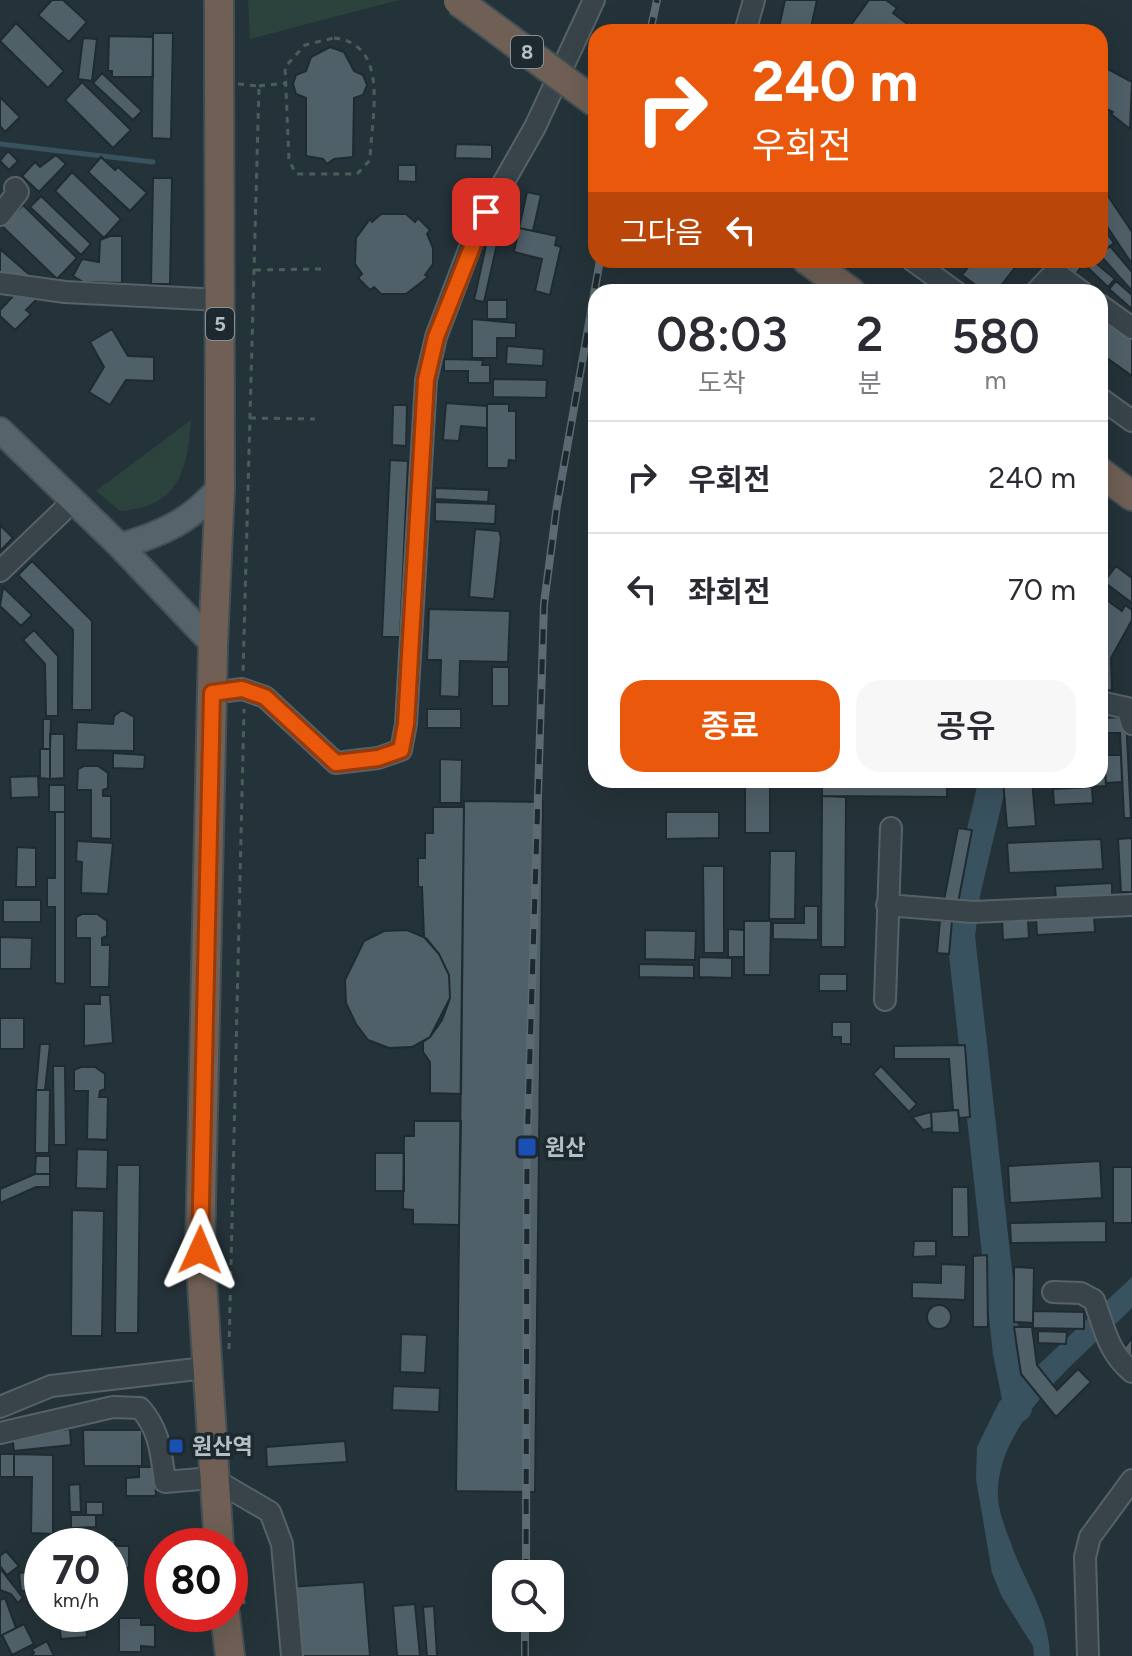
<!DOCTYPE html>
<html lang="ko">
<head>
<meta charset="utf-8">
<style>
	body { margin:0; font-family:Figtree,"Noto Sans KR",sans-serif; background:#f7f7f7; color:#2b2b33; height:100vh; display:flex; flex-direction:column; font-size:30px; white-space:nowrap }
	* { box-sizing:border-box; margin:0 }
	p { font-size:26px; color:#7c7c81 }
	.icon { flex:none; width:44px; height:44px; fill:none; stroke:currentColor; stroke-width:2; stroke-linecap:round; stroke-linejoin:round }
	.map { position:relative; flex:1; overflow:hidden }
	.sheet { position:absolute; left:588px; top:284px; width:520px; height:504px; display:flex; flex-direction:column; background:#fff; border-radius:24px; box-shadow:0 8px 32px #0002 }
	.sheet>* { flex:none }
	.top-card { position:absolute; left:588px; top:24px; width:520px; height:244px; border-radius:24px; box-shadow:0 8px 32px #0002; background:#ea580c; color:#fff; overflow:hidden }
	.fabs { position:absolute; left:492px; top:1560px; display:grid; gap:16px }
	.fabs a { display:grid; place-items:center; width:72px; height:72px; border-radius:16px; background:#fff; box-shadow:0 8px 32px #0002; font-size:40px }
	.speed { position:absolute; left:24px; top:1528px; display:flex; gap:16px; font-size:40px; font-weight:700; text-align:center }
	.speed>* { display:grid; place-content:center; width:104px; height:104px; border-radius:50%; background:#fff; box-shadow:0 8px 32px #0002; line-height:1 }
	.speed small { font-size:20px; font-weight:400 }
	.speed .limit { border:12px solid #d22; background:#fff; color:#111 }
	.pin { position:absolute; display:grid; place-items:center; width:68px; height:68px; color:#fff; margin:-34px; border-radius:16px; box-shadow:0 4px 12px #0006 }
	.me { position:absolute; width:88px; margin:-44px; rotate:1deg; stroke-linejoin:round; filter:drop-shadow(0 0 6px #0008) }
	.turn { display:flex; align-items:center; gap:28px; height:168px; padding:0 32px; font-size:36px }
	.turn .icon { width:104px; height:104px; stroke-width:2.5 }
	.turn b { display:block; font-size:56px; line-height:68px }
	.then { display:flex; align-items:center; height:76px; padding:0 32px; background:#0003; gap:16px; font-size:30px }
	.eta { display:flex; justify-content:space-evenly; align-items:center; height:136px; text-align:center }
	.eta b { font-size:48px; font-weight:600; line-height:56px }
	.action { display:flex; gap:16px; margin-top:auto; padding:16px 32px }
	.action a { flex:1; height:92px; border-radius:24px; background:#ea580c; color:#fff; font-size:32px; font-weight:600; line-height:92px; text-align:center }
	.action a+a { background:#f7f7f7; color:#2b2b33 }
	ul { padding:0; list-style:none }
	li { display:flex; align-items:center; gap:24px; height:112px; padding:0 32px; border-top:2px solid #e1e1e2 }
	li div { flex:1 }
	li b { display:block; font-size:30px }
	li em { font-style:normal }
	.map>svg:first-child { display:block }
</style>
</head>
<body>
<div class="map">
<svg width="1132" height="1656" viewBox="0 0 1132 1656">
	<rect width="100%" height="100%" fill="#243339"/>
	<!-- green -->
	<path fill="#2c423c" d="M 248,0 L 399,0 L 250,39 Z
		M 191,420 C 187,470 180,507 120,511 L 96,491 Z"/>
	<!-- water -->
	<path fill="#39525f" d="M 1132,1277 L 1132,1308 C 1083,1357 993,1423 998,1499 C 999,1512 1005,1528 1010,1541 C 1023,1580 1049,1613 1050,1656 L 1034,1656 L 1033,1646 L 1002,1597 L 992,1573 L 976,1479 L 977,1447 L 999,1402 Z"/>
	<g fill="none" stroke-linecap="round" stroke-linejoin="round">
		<!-- stream -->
		<path stroke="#39525f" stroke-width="5" d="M 0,144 L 153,162"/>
		<!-- river -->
		<path stroke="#39525f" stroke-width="28" d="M 993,780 L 966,894 L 961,936 L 1007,1353 L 1018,1408"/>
	</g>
	<!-- building -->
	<path fill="#506068" stroke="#1f2b31" stroke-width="2" d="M 52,0 L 63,0 L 87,22 L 69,42 L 38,15 Z
		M 785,0 L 817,0 L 810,32 L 778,32 Z
		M 869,0 L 886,0 L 897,8 L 893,13 L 910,26 L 905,32 L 853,32 L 848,29 Z
		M 16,23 L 64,71 L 48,88 L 0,41 Z
		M 153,33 L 173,33 L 171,139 L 152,138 Z
		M 109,36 L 153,37 L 153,77 L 112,77 L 112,71 L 108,71 Z
		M 83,38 L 97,39 L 92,81 L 78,79 Z
		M 330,47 L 344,52 L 354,71 L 363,75 L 367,85 L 363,95 L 354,98 L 353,157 L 334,159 L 327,164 L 323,159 L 306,156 L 306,98 L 296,94 L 293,84 L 296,75 L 306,71 L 311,57 Z
		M 1108,69 L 1132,82 L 1130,129 L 1111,114 L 1113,112 L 1100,106 L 1100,80 Z
		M 102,73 L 142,111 L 133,120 L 93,83 Z
		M 82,82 L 131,130 L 113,148 L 65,100 Z
		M 0,97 L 20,117 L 5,132 L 0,126 Z
		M 456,144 L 492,145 L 492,159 L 455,158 Z
		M 8,151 L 18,161 L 9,170 L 0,161 Z
		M 56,155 L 66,164 L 39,192 L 22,176 L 35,162 L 40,167 Z
		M 101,157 L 115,170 L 118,167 L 147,193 L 130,211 L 88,172 Z
		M 398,165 L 416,165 L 416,182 L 398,181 Z
		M 72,172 L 121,219 L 104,238 L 55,191 Z
		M 153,178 L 172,178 L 170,284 L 151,284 Z
		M 1100,184 L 1132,232 L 1132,264 L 1100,216 Z
		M 527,192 L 541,195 L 533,231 L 519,228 Z
		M 41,196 L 91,244 L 81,255 L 30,207 Z
		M 23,205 L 77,258 L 57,279 L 2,226 Z
		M 381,214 L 406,214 L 415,222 L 418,218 L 430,230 L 427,234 L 433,248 L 433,264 L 425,275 L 428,277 L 406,294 L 381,294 L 374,287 L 370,290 L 358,278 L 362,274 L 355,264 L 356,238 L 370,219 L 372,222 Z
		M 1100,224 L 1114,243 L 1100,254 Z
		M 519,228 L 557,236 L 555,245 L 561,247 L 550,295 L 535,291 L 542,259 L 514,252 Z
		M 110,236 L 122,236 L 122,283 L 83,282 L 73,276 L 82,259 L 99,262 L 100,240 Z
		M 487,241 L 497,244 L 484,302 L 474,300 Z
		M 1110,246 L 1132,272 L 1132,291 L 1100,255 Z
		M 0,249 L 31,276 L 22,281 L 0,280 Z
		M 974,260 L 1021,260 L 996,292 L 985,292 L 962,275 Z
		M 1092,260 L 1115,279 L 1108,287 L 1086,266 Z
		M 1076,261 L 1082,266 L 1071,280 L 1065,274 Z
		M 1116,281 L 1132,295 L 1132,309 L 1109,289 Z
		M 17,292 L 42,294 L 26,310 L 31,314 L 15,330 L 0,316 L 0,310 Z
		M 487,300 L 507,300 L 507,319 L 487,319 Z
		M 1100,313 L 1132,337 L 1132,376 L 1100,353 Z
		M 472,319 L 516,323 L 516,338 L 497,338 L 497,358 L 472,358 Z
		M 112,329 L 128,356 L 154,357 L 154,381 L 126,380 L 110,405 L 89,392 L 104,367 L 90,342 Z
		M 507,346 L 544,349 L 543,366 L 506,364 Z
		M 444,359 L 483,360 L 482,365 L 490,365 L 490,383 L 468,383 L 468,371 L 444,371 Z
		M 493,379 L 547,380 L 546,398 L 493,397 Z
		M 446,403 L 487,406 L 487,428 L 461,426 L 459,441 L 443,440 Z
		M 487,404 L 509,404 L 509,411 L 516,411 L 516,461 L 509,460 L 508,468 L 487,468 Z
		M 393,405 L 407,405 L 406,446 L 392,445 Z
		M 390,460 L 408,461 L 400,637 L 382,637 Z
		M 435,488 L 489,490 L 488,502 L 435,499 Z
		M 435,502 L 496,504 L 495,524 L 435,521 Z
		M 0,525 L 13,538 L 0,551 Z
		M 475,529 L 499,531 L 501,538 L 494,599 L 469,597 Z
		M 1100,558 L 1110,565 L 1100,580 Z
		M 32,561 L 92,621 L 92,710 L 72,710 L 73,630 L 18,575 Z
		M 1116,566 L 1132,578 L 1132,603 L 1104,582 Z
		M 3,587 L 32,615 L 21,626 L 0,606 Z
		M 1101,596 L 1122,611 L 1125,605 L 1132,610 L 1132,620 L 1111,658 L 1112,690 L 1100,691 Z
		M 429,609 L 510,611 L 508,662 L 460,661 L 459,697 L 440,696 L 441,660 L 427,660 Z
		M 34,630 L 58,656 L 58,716 L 46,716 L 45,664 L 23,640 Z
		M 492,667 L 509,667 L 509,706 L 492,706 Z
		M 427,709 L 461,709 L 461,728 L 427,728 Z
		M 122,710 L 134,717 L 134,751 L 76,750 L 77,722 L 113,724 L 114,716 Z
		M 1126,717 L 1131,818 L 1124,818 L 1120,733 L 1100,733 L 1100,718 Z
		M 43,719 L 51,719 L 50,749 L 43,749 Z
		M 50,734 L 64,734 L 64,778 L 50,779 Z
		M 1103,734 L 1106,786 L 1053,789 L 1053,780 L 1100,780 L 1100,735 Z
		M 40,749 L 50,749 L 50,779 L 40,778 Z
		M 113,753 L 145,755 L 144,769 L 113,768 Z
		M 1104,755 L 1121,755 L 1122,782 L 1106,783 Z
		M 440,759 L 462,760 L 461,803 L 440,803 Z
		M 84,766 L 98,766 L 108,773 L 108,788 L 103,790 L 103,796 L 111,796 L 111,839 L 91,838 L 91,790 L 77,790 L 78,769 Z
		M 38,776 L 39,797 L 11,798 L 10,777 Z
		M 681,780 L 708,780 L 708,784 L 681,784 Z
		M 745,780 L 770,780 L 770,833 L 745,833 Z
		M 822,780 L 947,780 L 947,797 L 822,796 Z
		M 1003,780 L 1032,780 L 1036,826 L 1007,828 Z
		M 49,785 L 65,785 L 65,812 L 49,812 Z
		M 1092,787 L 1093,803 L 1054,805 L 1053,789 Z
		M 822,796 L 846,797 L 845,947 L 821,947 Z
		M 464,801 L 543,802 L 535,1492 L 456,1491 Z
		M 433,807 L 464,807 L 461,1094 L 430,1093 L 430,1062 L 423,1052 L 423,1042 L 430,1037 L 442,1020 L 450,998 L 449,975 L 439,954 L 424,937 L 422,887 L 418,887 L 418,858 L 425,858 L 425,833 L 433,833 Z
		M 55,812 L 65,812 L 65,984 L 55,983 L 55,907 L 47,907 L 47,878 L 55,878 Z
		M 666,812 L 719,812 L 719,838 L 666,839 Z
		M 958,828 L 972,830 L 958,903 L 944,900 Z
		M 1132,838 L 1132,892 L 1121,892 L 1118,839 Z
		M 1101,839 L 1103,869 L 1009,873 L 1007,843 Z
		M 77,841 L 113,843 L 108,894 L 81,893 L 82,862 L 76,861 Z
		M 17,847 L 36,848 L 36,887 L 16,887 Z
		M 770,851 L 796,851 L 795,919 L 769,919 Z
		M 703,866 L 724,866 L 724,953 L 704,953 Z
		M 1112,883 L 1112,897 L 1056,900 L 1055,886 Z
		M 3,900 L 41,900 L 41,922 L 3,922 Z
		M 804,906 L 818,906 L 818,940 L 773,939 L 773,923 L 804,923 Z
		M 82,914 L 97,914 L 107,921 L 107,936 L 102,938 L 102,945 L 110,945 L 109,987 L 90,987 L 90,938 L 76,938 L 76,917 Z
		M 1094,916 L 1095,932 L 1037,935 L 1036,919 Z
		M 1028,919 L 1029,938 L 1003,940 L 1002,921 Z
		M 940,920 L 952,921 L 949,954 L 937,953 Z
		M 744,921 L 771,921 L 770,975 L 744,975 Z
		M 728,929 L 744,930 L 744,957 L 728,957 Z
		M 407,930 L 426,938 L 439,954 L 449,975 L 450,998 L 430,1037 L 412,1047 L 389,1048 L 368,1040 L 356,1024 L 346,1003 L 345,980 L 364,941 L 384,931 Z
		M 645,930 L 696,931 L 695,960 L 645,959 Z
		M 0,937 L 32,938 L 31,969 L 0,969 Z
		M 699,957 L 732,958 L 732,978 L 699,977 Z
		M 639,964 L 694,965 L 694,978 L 639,977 Z
		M 819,974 L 847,974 L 847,991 L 819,991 Z
		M 100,995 L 110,995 L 113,1043 L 84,1046 L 84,1004 L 100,1004 Z
		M 0,1018 L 24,1018 L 24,1049 L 0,1049 Z
		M 832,1022 L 851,1022 L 851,1044 L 841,1044 L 841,1037 L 832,1037 Z
		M 40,1044 L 50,1044 L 45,1090 L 36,1090 Z
		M 965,1045 L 970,1117 L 959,1118 L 958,1110 L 953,1110 L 949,1059 L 894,1059 L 894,1046 Z
		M 53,1066 L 65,1066 L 66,1145 L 54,1145 Z
		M 881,1066 L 917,1104 L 909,1112 L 873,1074 Z
		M 81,1067 L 95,1067 L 105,1074 L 105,1089 L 100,1091 L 99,1097 L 108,1097 L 107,1140 L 87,1139 L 88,1091 L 74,1091 L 74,1070 Z
		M 36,1090 L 50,1090 L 49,1153 L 35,1153 Z
		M 958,1110 L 960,1133 L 932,1132 L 931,1112 Z
		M 931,1112 L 932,1128 L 923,1130 L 912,1117 Z
		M 414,1121 L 461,1121 L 459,1225 L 413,1224 L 413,1210 L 403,1209 L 404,1136 L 414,1136 Z
		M 77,1149 L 108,1150 L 107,1189 L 76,1188 Z
		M 375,1153 L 404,1153 L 404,1191 L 375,1191 Z
		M 36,1156 L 50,1156 L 50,1174 L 35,1174 Z
		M 1100,1161 L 1102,1198 L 1010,1203 L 1008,1166 Z
		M 117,1165 L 140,1165 L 138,1333 L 115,1333 Z
		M 1113,1167 L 1132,1167 L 1132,1223 L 1113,1223 Z
		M 35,1174 L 50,1174 L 50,1187 L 36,1187 L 0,1203 L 0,1189 Z
		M 952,1187 L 968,1187 L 969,1237 L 952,1237 Z
		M 72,1210 L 104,1211 L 102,1336 L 71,1336 Z
		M 1106,1221 L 1106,1242 L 1011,1243 L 1010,1223 Z
		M 914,1241 L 936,1241 L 936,1256 L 913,1257 Z
		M 987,1255 L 988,1327 L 973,1327 L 973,1256 Z
		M 941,1264 L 966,1265 L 965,1300 L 912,1298 L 912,1282 L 941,1283 Z
		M 1014,1267 L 1034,1268 L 1033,1323 L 1014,1322 Z
		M927 1317a12 12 0 1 1 24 0a12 12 0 1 1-24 0Z
		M 1033,1311 L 1084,1312 L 1084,1329 L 1033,1328 Z
		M 1014,1327 L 1032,1327 L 1037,1365 L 1057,1390 L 1078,1369 L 1091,1382 L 1056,1417 L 1021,1374 Z
		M 1038,1331 L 1067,1332 L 1066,1344 L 1038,1343 Z
		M 401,1334 L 427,1335 L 425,1373 L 400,1372 Z
		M 1132,1337 L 1132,1356 L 1123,1350 Z
		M 393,1386 L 440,1388 L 439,1412 L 392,1410 Z
		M 70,1429 L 71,1445 L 14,1451 L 12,1435 Z
		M 83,1430 L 142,1430 L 142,1466 L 84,1466 Z
		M 345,1441 L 347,1462 L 267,1467 L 266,1447 Z
		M 0,1454 L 14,1454 L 14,1477 L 0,1477 Z
		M 14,1454 L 53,1455 L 53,1534 L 31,1533 L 32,1477 L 14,1477 Z
		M 139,1467 L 155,1467 L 156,1496 L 126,1496 L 126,1478 L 139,1477 Z
		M 80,1484 L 81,1512 L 70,1512 L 69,1485 Z
		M 86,1502 L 103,1502 L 103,1515 L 86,1515 Z
		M 71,1515 L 96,1515 L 96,1527 L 71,1528 Z
		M 94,1539 L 115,1540 L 115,1546 L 129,1546 L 129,1568 L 115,1568 L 115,1574 L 110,1574 L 110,1546 L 94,1546 Z
		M 6,1551 L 19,1566 L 7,1575 L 0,1566 L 0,1556 Z
		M 0,1568 L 23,1598 L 18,1603 L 11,1594 L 0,1590 Z
		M 42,1571 L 42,1590 L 21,1591 L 19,1573 Z
		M 364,1582 L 370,1656 L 294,1656 L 289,1587 Z
		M 41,1590 L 42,1604 L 28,1605 L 27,1591 Z
		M 5,1598 L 16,1628 L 0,1636 L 0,1600 Z
		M 415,1604 L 420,1656 L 397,1656 L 393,1606 Z
		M 434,1606 L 437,1656 L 427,1656 L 423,1607 Z
		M 58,1614 L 85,1614 L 87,1637 L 61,1639 Z
		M 119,1618 L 141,1618 L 141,1625 L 155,1625 L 155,1647 L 141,1646 L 141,1652 L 119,1652 Z
		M 24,1624 L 34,1644 L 12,1655 L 2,1635 Z
		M 47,1641 L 54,1656 L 29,1656 L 34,1653 L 32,1649 Z"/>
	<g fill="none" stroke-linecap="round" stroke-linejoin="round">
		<defs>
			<path id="minor" d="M 745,32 L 754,0
				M 0,215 L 18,192 L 15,188
				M 912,260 L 956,292
				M 0,283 L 65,292 L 220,300
				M 1036,292 L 1055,272 L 1082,292
				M 1100,305 L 1132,328
				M 1100,398 L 1132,421
				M 0,571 L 72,502
				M 212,693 L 242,689 L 265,697 L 336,763 L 378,758 L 401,750 L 406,724 L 426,380 L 436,337 L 477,229 L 535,127 L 594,0
				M 1100,702 L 1127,708 L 1132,724
				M 887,905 L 973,912 L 1132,905
				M 885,1000 L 891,828
				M 1053,1292 L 1081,1293 L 1094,1300 C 1105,1329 1107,1351 1132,1372
				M 0,1407 L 51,1386 L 205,1368
				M 0,1433 L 113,1407 L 140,1408 C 160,1430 161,1453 165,1482 L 212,1478 L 270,1512 L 282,1544 L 292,1656
				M 1088,1656 L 1085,1557 L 1090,1537 L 1132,1480"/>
			<path id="major" d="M 0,430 L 120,546 L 213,644
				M 120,546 C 162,534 191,521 220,487"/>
			<path id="highway" d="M 219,0 L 220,487 L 213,644 L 200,1250 L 219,1546
				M 807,260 L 851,292
				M 1100,472 L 1132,496
				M 225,1614 L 230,1656"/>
		</defs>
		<!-- minor casing -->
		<use href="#minor" stroke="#566268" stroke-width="24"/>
		<!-- major casing -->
		<use href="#major" stroke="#445056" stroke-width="28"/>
		<!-- highway casing -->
		<use href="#highway" stroke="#434f55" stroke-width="32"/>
		<!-- path -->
		<path stroke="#4b5e5b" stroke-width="3" stroke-dasharray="6 6" stroke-linecap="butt" d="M 334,38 C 391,44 371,118 370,160 L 357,174 L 296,174 L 289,160 L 285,67 L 305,45 Z
			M 238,84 L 259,86 L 243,673
			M 259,86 L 287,83
			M 255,270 L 321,269
			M 250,418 L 315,419
			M 229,1349 L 244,709
			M 240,1552 L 244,1604"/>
		<!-- minor -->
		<use href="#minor" stroke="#38444a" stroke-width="20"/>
		<!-- major -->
		<use href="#major" stroke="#56636a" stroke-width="24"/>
		<!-- highway -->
		<use href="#highway" stroke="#6f5f55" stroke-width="28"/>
		<defs>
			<path id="rail" d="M 650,32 L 657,0
				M 526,1574 L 527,1147 L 544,604 L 557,505 L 600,260
				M 525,1656 L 525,1618"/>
		</defs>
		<!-- rail casing -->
		<use href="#rail" stroke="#5c6b73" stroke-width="8"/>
		<!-- rail -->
		<use href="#rail" stroke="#1d292f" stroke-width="5" stroke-dasharray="15" stroke-linecap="butt"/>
		<defs>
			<path id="highway-bridge" d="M 458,1 L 596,103"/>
		</defs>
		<!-- highway-bridge casing -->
		<use href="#highway-bridge" stroke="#434f55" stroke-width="32" stroke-linecap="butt"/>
		<!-- highway-bridge -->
		<use href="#highway-bridge" stroke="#6f5f55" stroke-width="28"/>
	</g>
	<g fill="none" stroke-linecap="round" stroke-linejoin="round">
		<defs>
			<path id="route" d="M 200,1250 L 212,693 L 242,689 L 265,697 L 336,763 L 378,758 L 401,750 L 406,724 L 426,380 L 436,337 L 486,212"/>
		</defs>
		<!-- route casing -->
		<use href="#route" stroke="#983908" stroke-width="20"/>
		<!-- route -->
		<use href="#route" stroke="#ea580c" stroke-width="14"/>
	</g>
	<!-- markers -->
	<g fill="#1a4fb4" stroke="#1d292f" stroke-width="3">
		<rect x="517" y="1137" width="20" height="20" rx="4"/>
		<rect x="168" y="1438" width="16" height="16" rx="4"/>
	</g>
	<g text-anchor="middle" stroke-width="7" stroke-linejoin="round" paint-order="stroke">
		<!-- shield labels -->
		<g fill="#1d292f" stroke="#869299" stroke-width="2">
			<rect x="511" y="36" width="32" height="32" rx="6"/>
			<rect x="206" y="308" width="28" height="32" rx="6"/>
		</g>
		<g font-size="20" font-weight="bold" fill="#b3bfc6">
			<text x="527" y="59">8</text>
			<text x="220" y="331">5</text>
		</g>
		<!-- poi labels -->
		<g font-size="22" font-weight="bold" fill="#b3bfc6" stroke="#1d292f" text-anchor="start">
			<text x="545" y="1155">원산</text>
			<text x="192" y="1454">원산역</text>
		</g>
	</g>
</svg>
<div class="fabs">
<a><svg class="icon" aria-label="search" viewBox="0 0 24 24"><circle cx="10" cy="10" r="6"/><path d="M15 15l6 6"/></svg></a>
</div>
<div class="speed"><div>70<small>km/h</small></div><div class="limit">80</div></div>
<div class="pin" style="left:486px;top:212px;background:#d93025"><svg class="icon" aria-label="arrive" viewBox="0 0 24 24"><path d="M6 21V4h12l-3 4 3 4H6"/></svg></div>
<svg class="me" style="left:200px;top:1250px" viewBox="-20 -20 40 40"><path d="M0-17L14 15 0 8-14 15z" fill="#ea580c" stroke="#fff" stroke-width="4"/></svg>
<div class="top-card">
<div class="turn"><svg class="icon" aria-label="right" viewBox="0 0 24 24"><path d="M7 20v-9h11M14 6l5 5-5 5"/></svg><div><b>240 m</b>우회전</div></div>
<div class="then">그다음<svg class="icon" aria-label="left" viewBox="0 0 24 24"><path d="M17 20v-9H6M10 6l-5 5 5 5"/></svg></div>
</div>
<section class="sheet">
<div class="eta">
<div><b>08:03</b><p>도착</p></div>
<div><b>2</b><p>분</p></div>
<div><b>580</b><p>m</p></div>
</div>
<ul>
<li><svg class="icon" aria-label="right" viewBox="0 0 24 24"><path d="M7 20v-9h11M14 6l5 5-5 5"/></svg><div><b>우회전</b></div><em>240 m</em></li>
<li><svg class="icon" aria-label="left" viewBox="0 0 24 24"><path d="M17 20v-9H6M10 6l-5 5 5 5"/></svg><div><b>좌회전</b></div><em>70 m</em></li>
</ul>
<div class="action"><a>종료</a><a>공유</a></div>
</section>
</div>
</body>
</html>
